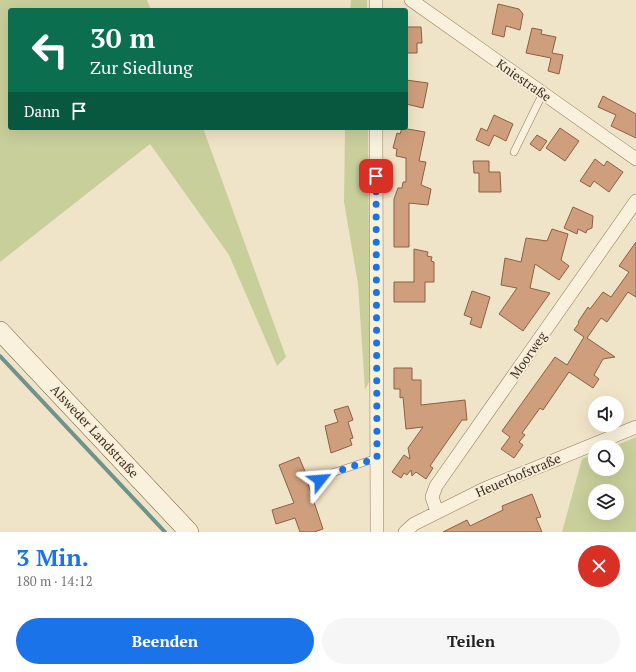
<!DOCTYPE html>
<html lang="de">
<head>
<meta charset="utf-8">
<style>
	body { margin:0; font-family:"PT Serif",serif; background:#f6f6f6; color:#222; height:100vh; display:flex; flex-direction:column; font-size:15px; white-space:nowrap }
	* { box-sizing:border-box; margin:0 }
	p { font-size:13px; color:#767676 }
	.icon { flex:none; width:22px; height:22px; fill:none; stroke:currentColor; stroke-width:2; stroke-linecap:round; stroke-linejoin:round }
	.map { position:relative; height:532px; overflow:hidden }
	.details { display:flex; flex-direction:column; background:#fff; flex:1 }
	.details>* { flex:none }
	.hud { position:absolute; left:8px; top:8px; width:400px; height:122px; border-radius:4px; box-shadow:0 4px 16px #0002; background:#0b6e4f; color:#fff; overflow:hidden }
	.buttons { position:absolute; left:588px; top:396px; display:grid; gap:8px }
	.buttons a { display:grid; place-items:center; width:36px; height:36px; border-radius:50%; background:#fff; box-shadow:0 4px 16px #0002; font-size:20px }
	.pin { position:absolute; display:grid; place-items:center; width:34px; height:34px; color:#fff; margin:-17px; border-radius:8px; box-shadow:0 2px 6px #0006 }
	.me { position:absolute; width:44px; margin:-22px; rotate:62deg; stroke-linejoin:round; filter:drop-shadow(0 0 3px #0008) }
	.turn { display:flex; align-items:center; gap:14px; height:84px; padding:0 16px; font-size:18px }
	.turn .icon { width:52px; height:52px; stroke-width:2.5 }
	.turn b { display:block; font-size:28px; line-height:34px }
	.then { display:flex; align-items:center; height:38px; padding:0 16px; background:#0003; gap:8px; font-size:15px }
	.round { display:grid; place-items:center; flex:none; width:42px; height:42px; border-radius:21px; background:#f6f6f6 }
	.summary { display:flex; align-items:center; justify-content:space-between; height:68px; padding:0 16px }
	h1 { font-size:24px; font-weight:700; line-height:30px; color:#1a73e8 }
	.action { display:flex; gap:8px; margin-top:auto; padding:8px 16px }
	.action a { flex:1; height:46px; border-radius:24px; background:#1a73e8; color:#fff; font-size:16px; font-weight:700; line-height:46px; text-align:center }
	.action a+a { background:#f6f6f6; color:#222 }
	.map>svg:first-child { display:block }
</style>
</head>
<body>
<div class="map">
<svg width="636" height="532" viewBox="0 0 636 532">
	<rect width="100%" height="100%" fill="#f0e4c8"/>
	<!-- green -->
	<path fill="#c9cf9b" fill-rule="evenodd" d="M 0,0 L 147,0 L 151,10 L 10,10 L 10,128 L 203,128 L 286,357 L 277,366 L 229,255 L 150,144 L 0,262 Z
		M 351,0 L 367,0 L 367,10 L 350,10 Z
		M 345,128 L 368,128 L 370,380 L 365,390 L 358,284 L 344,202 Z
		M 636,437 L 636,532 L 562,532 L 582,459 L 595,454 L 595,469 L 617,469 L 617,447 L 612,447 ZM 595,491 L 617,491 L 617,513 L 595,513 Z"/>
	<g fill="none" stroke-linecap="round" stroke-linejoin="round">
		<!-- stream -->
		<path stroke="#6f938a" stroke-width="4" d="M 0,356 L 165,532"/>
	</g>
	<!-- building -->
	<path fill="#cf9f7d" stroke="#8d5f41" d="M 498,4 L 519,9 L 523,14 L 520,30 L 506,26 L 504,37 L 492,34 Z
		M 406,27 L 421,27 L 422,43 L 417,43 L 417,53 L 406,53 Z
		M 532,28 L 542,30 L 541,34 L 556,37 L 552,53 L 563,55 L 559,74 L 548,71 L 551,58 L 526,53 Z
		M 406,80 L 428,83 L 423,108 L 406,104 Z
		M 603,96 L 636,114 L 636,138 L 611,126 L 616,115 L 598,107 Z
		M 494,115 L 513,124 L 506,141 L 494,135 L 489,146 L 476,140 L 481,128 L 487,131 Z
		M 402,128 L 425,132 L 419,161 L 426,162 L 421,185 L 431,189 L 428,205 L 409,203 L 409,247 L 394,247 L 394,199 L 398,188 L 402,188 L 403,182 L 406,182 L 406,158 L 396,156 L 397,149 L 393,148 L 397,133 L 400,134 Z
		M 560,128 L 579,141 L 565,161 L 546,148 Z
		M 537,135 L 547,141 L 540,151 L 530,144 Z
		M 595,159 L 604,166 L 607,161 L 623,172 L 609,192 L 594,181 L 590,187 L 580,181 Z
		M 473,161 L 489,161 L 489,172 L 500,172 L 501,192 L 479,192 L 479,173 L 474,173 Z
		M 573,207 L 593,216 L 592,228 L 587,230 L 586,233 L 578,229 L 577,234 L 564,228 Z
		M 552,229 L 568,234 L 561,260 L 569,266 L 559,280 L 535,264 L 530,288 L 550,293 L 523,331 L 499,314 L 517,288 L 501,285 L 505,258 L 521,262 L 526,238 L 547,241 Z
		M 636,242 L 636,297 L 628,292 L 607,322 L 601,318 L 587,338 L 615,357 L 603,359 L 594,375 L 599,379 L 593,388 L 569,372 L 543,410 L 540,408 L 522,433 L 525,435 L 519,442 L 523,445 L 514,458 L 501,449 L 510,437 L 502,431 L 555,357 L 567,365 L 584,337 L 574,330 L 579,323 L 578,322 L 588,307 L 590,309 L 603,292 L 611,297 L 629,272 L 619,266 Z
		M 414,249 L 428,252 L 427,256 L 432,257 L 431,261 L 434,262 L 434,282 L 425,282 L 425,302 L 394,302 L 394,282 L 414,282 Z
		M 472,291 L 490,297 L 481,328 L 470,324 L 472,318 L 464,315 Z
		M 394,368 L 412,368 L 412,380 L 421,380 L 421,405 L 465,400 L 467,420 L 462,420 L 430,466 L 433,468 L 426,479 L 416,472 L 412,476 L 411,470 L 407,475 L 404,473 L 401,478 L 392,472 L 404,455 L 410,459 L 408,448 L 423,427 L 406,429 L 403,397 L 400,398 L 400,389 L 394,389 Z
		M 348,406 L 353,420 L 348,422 L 353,438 L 350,439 L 352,445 L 331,453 L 325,426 L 338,422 L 334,410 Z
		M 299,457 L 309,481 L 307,481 L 323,529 L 314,532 L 300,532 L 295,518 L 276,524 L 272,510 L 294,503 L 279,465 Z
		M 532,494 L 541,517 L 536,518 L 542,532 L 443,532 L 467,520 L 470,526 L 503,510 L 502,506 Z"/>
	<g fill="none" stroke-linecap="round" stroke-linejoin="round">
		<defs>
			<path id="lane" d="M 514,152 L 543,93
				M 320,481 L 332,473 L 377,458"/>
			<path id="street" d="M 376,0 L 376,10
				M 411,0 L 636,159
				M 376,128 L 377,532
				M 437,512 L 432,497 L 436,486 L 636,201
				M 405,532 L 414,524 L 484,489 L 636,427"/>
			<path id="secondary" d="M 0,331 L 189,532"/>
		</defs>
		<!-- lane casing -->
		<use href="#lane" stroke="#8d765c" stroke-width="8"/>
		<!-- street casing -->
		<use href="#street" stroke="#8d765c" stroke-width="14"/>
		<!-- secondary casing -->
		<use href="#secondary" stroke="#6f573f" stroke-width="20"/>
		<!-- lane -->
		<use href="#lane" stroke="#faf1dc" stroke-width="7"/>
		<!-- street -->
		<use href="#street" stroke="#faf1dc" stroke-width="13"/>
		<!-- secondary -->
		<use href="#secondary" stroke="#faf1dc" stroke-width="19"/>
	</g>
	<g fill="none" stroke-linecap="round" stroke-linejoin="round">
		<!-- route -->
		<path stroke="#1a73e8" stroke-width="7" stroke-dasharray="0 12.6" d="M 320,480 L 332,473 L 377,458 L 376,176"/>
	</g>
	<g text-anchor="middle" stroke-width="4" stroke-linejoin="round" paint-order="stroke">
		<!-- street labels -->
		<g font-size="13" fill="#3d2e20" stroke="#f7eed8">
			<text transform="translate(524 80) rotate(35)" y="5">Kniestraße</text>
			<text transform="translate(528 355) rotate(-55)" y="5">Moorweg</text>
			<text transform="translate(95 431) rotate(47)" y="5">Alsweder Landstraße</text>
			<text transform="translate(518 475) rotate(-23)" y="5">Heuerhofstraße</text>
		</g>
	</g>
</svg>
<div class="buttons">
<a><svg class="icon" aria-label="sound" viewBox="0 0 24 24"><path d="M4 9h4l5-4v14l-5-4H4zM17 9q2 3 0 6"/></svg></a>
<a><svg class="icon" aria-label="search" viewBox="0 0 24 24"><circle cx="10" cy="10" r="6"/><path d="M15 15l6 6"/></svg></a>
<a><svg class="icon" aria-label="layers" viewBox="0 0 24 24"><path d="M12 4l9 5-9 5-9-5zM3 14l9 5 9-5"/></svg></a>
</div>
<div class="pin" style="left:376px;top:176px;background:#d93025"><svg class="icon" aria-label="arrive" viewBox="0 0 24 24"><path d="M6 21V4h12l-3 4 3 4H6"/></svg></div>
<svg class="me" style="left:320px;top:480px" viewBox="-20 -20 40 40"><path d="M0-17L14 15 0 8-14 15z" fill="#1a73e8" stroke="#fff" stroke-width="4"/></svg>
<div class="hud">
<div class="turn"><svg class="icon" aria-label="left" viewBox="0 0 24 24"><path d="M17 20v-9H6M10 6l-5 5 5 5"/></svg><div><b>30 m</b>Zur Siedlung</div></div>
<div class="then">Dann<svg class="icon" aria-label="arrive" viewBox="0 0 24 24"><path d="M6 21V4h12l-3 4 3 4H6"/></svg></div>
</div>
</div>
<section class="details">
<div class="summary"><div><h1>3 Min.</h1><p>180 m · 14:12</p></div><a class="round" style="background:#d93025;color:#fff"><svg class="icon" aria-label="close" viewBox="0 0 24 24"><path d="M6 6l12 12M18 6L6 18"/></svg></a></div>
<div class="action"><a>Beenden</a><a>Teilen</a></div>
</section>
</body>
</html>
